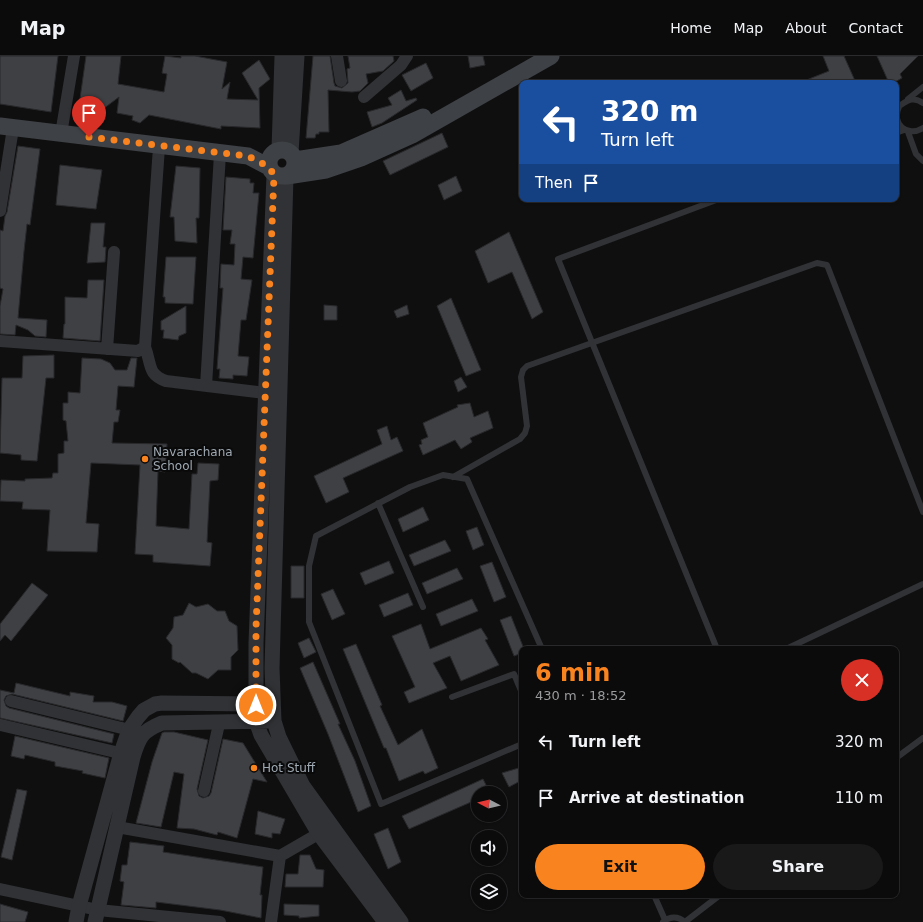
<!DOCTYPE html>
<html lang="en">
<head>
<meta charset="utf-8">
<style>
	body { margin:0; font-family:"DejaVu Sans",sans-serif; background:#19191a; color:#f1f3f6; height:100vh; display:flex; flex-direction:column; font-size:15px; white-space:nowrap }
	* { box-sizing:border-box; margin:0 }
	p { font-size:13px; color:#9a9b9d }
	.icon { flex:none; width:22px; height:22px; fill:none; stroke:currentColor; stroke-width:2; stroke-linecap:round; stroke-linejoin:round }
	.map { position:relative; flex:1; overflow:hidden }
	.side { position:absolute; left:519px; top:590px; width:380px; height:252px; display:flex; flex-direction:column; background:#0b0b0c; border-radius:8px; box-shadow:0 1px 3px #0004,0 0 0 1px #2b2b2d }
	.side>* { flex:none }
	.banner { position:absolute; left:519px; top:24px; width:380px; height:122px; border-radius:8px; box-shadow:0 1px 3px #0004,0 0 0 1px #2b2b2d; background:#1a4fa0; color:#fff; overflow:hidden }
	.needle { width:26px; rotate:277deg }
	.fabs { position:absolute; left:471px; top:730px; display:grid; gap:8px }
	.fabs a { display:grid; place-items:center; width:36px; height:36px; border-radius:50%; background:#0b0b0c; box-shadow:0 1px 3px #0004,0 0 0 1px #2b2b2d; font-size:20px }
	.pin { position:absolute; display:grid; place-items:center; width:34px; height:34px; color:#fff; margin:-41px -17px; border-radius:50% 50% 50% 0; rotate:-45deg; box-shadow:0 0 4px #0007 }
	.pin .icon { rotate:45deg }
	.me { position:absolute; width:44px; margin:-22px; rotate:0deg; stroke-linejoin:round; filter:drop-shadow(0 0 3px #0008) }
	.turn { display:flex; align-items:center; gap:14px; height:84px; padding:0 16px; font-size:18px }
	.turn .icon { width:52px; height:52px; stroke-width:2.5 }
	.turn b { display:block; font-size:28px; line-height:34px }
	.then { display:flex; align-items:center; height:38px; padding:0 16px; background:#0003; gap:8px; font-size:15px }
	.round { display:grid; place-items:center; flex:none; width:42px; height:42px; border-radius:21px; background:#19191a }
	.headline { display:flex; align-items:center; justify-content:space-between; height:68px; padding:0 16px }
	h1 { font-size:24px; font-weight:600; line-height:30px; color:#f9831e }
	.action { display:flex; gap:8px; margin-top:auto; padding:8px 16px }
	.action a { flex:1; height:46px; border-radius:24px; background:#f9831e; color:#111; font-size:16px; font-weight:600; line-height:46px; text-align:center }
	.action a+a { background:#19191a; color:#f1f3f6 }
	ul { padding:0; list-style:none }
	li { display:flex; align-items:center; gap:12px; height:56px; padding:0 16px }
	li div { flex:1 }
	li b { display:block; font-size:15px }
	li em { font-style:normal }
	header { display:flex; align-items:center; gap:24px; box-sizing:border-box; height:56px; padding:0 20px; background:#0b0b0c; border-bottom:1px solid #2b2b2d }
	header strong { font-size:19px }
	nav { display:flex; gap:22px; margin-inline-start:auto; font-size:14px }
	.map>svg:first-child { display:block }
</style>
</head>
<body>
<header>
<strong>Map</strong>
<nav><a>Home</a><a>Map</a><a>About</a><a>Contact</a></nav>
</header>
<div class="map">
<svg width="923" height="866" viewBox="0 0 923 866">
	<rect width="100%" height="100%" fill="#0f0f10"/>
	<!-- building -->
	<path fill="#3e4043" stroke="#29292c" d="M 0,0 L 58,0 L 51,56 L 0,48 Z
		M 86,0 L 121,0 L 118,28 L 164,36 L 167,18 L 162,17 L 165,0 L 181,2 L 181,0 L 195,0 L 227,6 L 222,33 L 230,26 L 227,43 L 258,44 L 242,17 L 259,4 L 270,23 L 259,32 L 260,72 L 221,70 L 221,73 L 149,59 L 140,67 L 132,64 L 133,60 L 117,57 L 119,41 L 95,59 L 78,57 Z
		M 313,0 L 330,0 L 334,27 L 335,30 L 342,32 L 348,27 L 347,13 L 350,12 L 348,0 L 393,0 L 394,5 L 383,15 L 366,18 L 368,27 L 360,35 L 352,36 L 328,34 L 329,76 L 319,76 L 319,78 L 316,78 L 315,82 L 306,82 Z
		M 468,0 L 483,0 L 485,9 L 470,12 Z
		M 823,0 L 844,0 L 856,27 L 799,27 L 829,15 Z
		M 877,0 L 918,0 L 900,18 L 902,22 L 893,27 L 889,27 Z
		M 426,7 L 433,22 L 411,35 L 402,19 Z
		M 401,34 L 406,45 L 416,42 L 417,44 L 382,67 L 372,71 L 367,56 L 392,49 L 388,42 Z
		M 442,77 L 448,91 L 390,119 L 383,105 Z
		M 18,90 L 40,93 L 30,169 L 27,168 L 24,195 L 18,262 L 47,264 L 46,281 L 35,280 L 28,274 L 16,269 L 15,279 L 0,278 L 0,250 L 3,233 L 0,232 L 0,174 L 3,175 L 5,160 L 7,156 Z
		M 60,109 L 102,114 L 96,153 L 56,149 Z
		M 176,110 L 200,112 L 199,162 L 196,162 L 197,187 L 175,185 L 174,161 L 170,161 Z
		M 456,120 L 462,135 L 444,144 L 438,129 Z
		M 226,121 L 250,123 L 250,127 L 254,127 L 253,137 L 259,137 L 253,202 L 243,201 L 241,223 L 252,224 L 246,264 L 241,264 L 238,300 L 249,301 L 247,320 L 233,319 L 233,323 L 219,322 L 220,313 L 217,313 L 223,232 L 220,232 L 221,208 L 234,209 L 235,188 L 230,188 L 232,174 L 223,174 Z
		M 91,167 L 105,167 L 103,191 L 106,191 L 105,206 L 87,207 Z
		M 509,176 L 543,256 L 532,263 L 512,216 L 488,227 L 475,195 Z
		M 166,201 L 196,201 L 193,248 L 165,247 L 165,241 L 163,241 Z
		M 88,224 L 104,224 L 100,285 L 63,282 L 64,268 L 65,268 L 65,241 L 87,242 Z
		M 451,242 L 481,314 L 466,320 L 437,250 Z
		M 324,249 L 337,250 L 337,264 L 324,264 Z
		M 407,249 L 409,258 L 397,262 L 394,255 Z
		M 186,250 L 186,277 L 179,280 L 178,284 L 163,282 L 164,274 L 161,274 L 161,265 Z
		M 54,299 L 54,322 L 46,322 L 37,405 L 21,404 L 21,399 L 0,397 L 2,322 L 22,322 L 23,300 Z
		M 82,302 L 101,303 L 110,307 L 115,314 L 127,314 L 131,302 L 137,302 L 134,331 L 118,330 L 116,354 L 120,354 L 118,366 L 114,366 L 112,387 L 167,388 L 165,416 L 158,415 L 156,470 L 189,473 L 192,418 L 197,418 L 198,407 L 219,408 L 218,424 L 210,425 L 207,486 L 212,487 L 210,510 L 153,506 L 153,499 L 135,498 L 140,409 L 91,407 L 86,467 L 99,468 L 97,496 L 47,495 L 50,454 L 22,453 L 23,446 L 0,445 L 1,424 L 25,425 L 25,423 L 52,422 L 53,417 L 58,417 L 58,398 L 64,397 L 64,385 L 68,385 L 66,365 L 63,364 L 63,347 L 68,347 L 68,336 L 80,337 Z
		M 461,321 L 467,331 L 458,336 L 454,325 Z
		M 470,347 L 474,361 L 488,355 L 493,372 L 470,382 L 472,386 L 461,393 L 455,384 L 423,399 L 419,389 L 422,388 L 421,384 L 428,381 L 423,367 L 458,351 L 457,349 Z
		M 387,370 L 391,384 L 397,381 L 403,395 L 343,422 L 349,436 L 326,447 L 314,420 L 382,388 L 377,374 Z
		M 423,451 L 429,464 L 403,476 L 398,463 Z
		M 477,471 L 484,489 L 473,494 L 466,475 Z
		M 445,484 L 451,495 L 414,510 L 409,499 Z
		M 389,505 L 394,517 L 365,529 L 360,517 Z
		M 492,506 L 506,541 L 494,546 L 480,510 Z
		M 291,510 L 304,510 L 304,542 L 291,542 Z
		M 457,512 L 463,523 L 427,538 L 422,527 Z
		M 32,527 L 48,539 L 11,585 L 5,579 L 0,585 L 0,568 Z
		M 333,533 L 345,558 L 332,564 L 321,538 Z
		M 408,537 L 413,549 L 384,561 L 379,549 Z
		M 472,543 L 478,555 L 441,570 L 436,558 Z
		M 189,547 L 196,551 L 208,548 L 217,555 L 225,555 L 229,565 L 237,570 L 238,594 L 231,601 L 231,614 L 218,614 L 208,623 L 196,617 L 192,617 L 180,606 L 179,607 L 172,603 L 172,589 L 166,582 L 173,572 L 174,561 L 183,559 Z
		M 511,560 L 524,593 L 522,593 L 522,597 L 514,600 L 500,564 Z
		M 421,568 L 430,593 L 481,572 L 488,583 L 485,584 L 499,609 L 461,625 L 450,600 L 433,607 L 447,632 L 409,647 L 404,636 L 415,631 L 392,580 Z
		M 309,582 L 316,596 L 304,602 L 298,587 Z
		M 356,588 L 382,649 L 380,650 L 398,689 L 422,673 L 438,712 L 425,718 L 423,715 L 399,725 L 386,692 L 384,692 L 343,593 Z
		M 313,606 L 340,668 L 338,668 L 355,705 L 371,750 L 358,756 L 328,678 L 300,612 Z
		M 16,627 L 70,640 L 70,636 L 94,640 L 93,646 L 112,646 L 127,650 L 123,665 L 12,638 L 6,640 L 4,644 L 6,650 L 9,652 L 114,678 L 112,687 L 0,662 L 0,634 L 14,637 Z
		M 164,676 L 174,676 L 208,684 L 197,733 L 199,740 L 203,742 L 209,740 L 211,737 L 223,683 L 243,687 L 267,726 L 253,723 L 237,782 L 218,776 L 217,779 L 194,773 L 177,772 L 184,718 L 174,716 L 161,771 L 136,767 L 152,706 L 162,677 Z
		M 15,680 L 109,702 L 105,722 L 82,717 L 83,715 L 55,710 L 55,706 L 25,699 L 24,703 L 11,700 Z
		M 522,711 L 522,724 L 509,731 L 502,717 Z
		M 483,723 L 490,737 L 478,737 L 478,743 L 409,773 L 402,760 Z
		M 17,733 L 27,735 L 12,804 L 1,801 Z
		M 258,755 L 285,763 L 280,778 L 272,777 L 272,782 L 255,778 Z
		M 388,772 L 401,806 L 388,813 L 374,778 Z
		M 130,786 L 164,790 L 163,796 L 263,811 L 260,839 L 262,839 L 261,862 L 220,854 L 156,846 L 156,852 L 121,849 L 124,826 L 120,825 L 122,809 L 127,809 Z
		M 300,799 L 310,799 L 316,813 L 324,814 L 323,831 L 285,831 L 286,818 L 298,818 Z
		M 0,848 L 28,856 L 25,866 L 0,866 Z
		M 284,848 L 319,849 L 319,860 L 299,862 L 299,860 L 284,859 Z"/>
	<g fill="none" stroke-linecap="round" stroke-linejoin="round">
		<!-- service -->
		<path stroke="#303235" stroke-width="6" d="M 908,43 L 923,31
			M 899,51 C 891,68 907,82 923,72
			M 896,52 C 906,46 912,39 923,47
			M 908,76 L 916,98 L 923,105
			M 896,77 L 904,74
			M 453,421 L 520,383 L 525,377 L 527,370 L 521,321 L 523,314 L 527,310 L 817,207 L 827,209 L 923,456
			M 378,447 L 423,551
			M 717,593 L 558,203 L 719,143
			M 786,593 L 923,528
			M 452,641 L 514,618 L 522,637
			M 522,688 L 381,748 L 309,566 L 309,510 L 316,480 L 410,431 L 443,419 L 467,423 L 542,593
			M 896,702 L 923,682
			M 654,839 L 665,864
			M 663,866 C 670,860 678,860 685,866
			M 685,866 L 720,839"/>
		<!-- minor -->
		<path stroke="#303235" stroke-width="12" d="M 337,0 L 341,25
			M 364,41 L 401,9 L 407,0
			M 61,78 L 74,0
			M 0,155 L 13,72
			M 0,285 L 138,295 L 145,291 L 159,91
			M 145,291 C 152,309 147,318 166,325 L 265,337
			M 107,293 L 114,196
			M 206,330 L 220,98
			M 11,645 L 138,676
			M 1,669 L 128,699
			M 204,735 L 219,668
			M 117,771 L 280,800
			M 0,833 L 98,854 L 220,866
			M 271,866 L 280,800 L 325,774"/>
		<!-- tertiary -->
		<path stroke="#303235" stroke-width="15" d="M 279,94 L 282,0
			M 291,97 L 297,0
			M 274,119 L 256,587 L 256,665 L 261,679 L 319,778 L 385,866
			M 286,120 L 272,612 L 274,665 L 279,681 L 303,730 L 401,866
			M 76,866 L 79,850 L 121,697 L 129,674 L 138,661 L 144,654 L 155,648 L 162,647 L 265,648
			M 95,866 L 133,701 C 139,681 142,675 162,667 L 267,665"/>
		<!-- secondary -->
		<path stroke="#3e4145" stroke-width="17" d="M 0,70 L 248,100 L 269,111
			M269 107a13 13 0 1 1 26 0a13 13 0 1 1-26 0Z
			M 295,104 L 341,97 L 423,61
			M 287,120 L 326,114 L 361,102 L 412,79 L 551,0"/>
	</g>
	<g fill="none" stroke-linecap="round" stroke-linejoin="round">
		<!-- route -->
		<path stroke="#f9831e" stroke-width="7" stroke-dasharray="0 12.6" d="M 89,81 L 248,100 L 269,111 L 274,119 L 256,572 L 256,649"/>
	</g>
	<!-- markers -->
	<g fill="#f9831e" stroke="#0a0a0b" stroke-width="1.5">
		<circle cx="145" cy="403" r="4"/>
		<circle cx="254" cy="712" r="4"/>
	</g>
	<g text-anchor="middle" stroke-width="4" stroke-linejoin="round" paint-order="stroke">
		<!-- poi labels -->
		<g font-size="12" fill="#9fa9b2" stroke="#0a0a0b" text-anchor="start">
			<text x="153" y="400">Navarachana<tspan x="153" dy="14">School</tspan></text>
			<text x="262" y="716">Hot Stuff</text>
		</g>
	</g>
</svg>
<div class="fabs">
<a><svg class="needle" viewBox="-14 -14 28 28"><path d="M0-13l5 13h-10z" fill="#e53935"/><path d="M0 13l5-13h-10z" fill="#9a9b9d"/></svg></a>
<a><svg class="icon" aria-label="sound" viewBox="0 0 24 24"><path d="M4 9h4l5-4v14l-5-4H4zM17 9q2 3 0 6"/></svg></a>
<a><svg class="icon" aria-label="layers" viewBox="0 0 24 24"><path d="M12 4l9 5-9 5-9-5zM3 14l9 5 9-5"/></svg></a>
</div>
<div class="pin" style="left:89px;top:81px;background:#d93025"><svg class="icon" aria-label="arrive" viewBox="0 0 24 24"><path d="M6 21V4h12l-3 4 3 4H6"/></svg></div>
<svg class="me" style="left:256px;top:649px" viewBox="-20 -20 40 40"><circle r="17" fill="#f9831e" stroke="#fff" stroke-width="3"/><path d="M0-11L8 9 0 5-8 9z" fill="#fff"/></svg>
<div class="banner">
<div class="turn"><svg class="icon" aria-label="left" viewBox="0 0 24 24"><path d="M17 20v-9H6M10 6l-5 5 5 5"/></svg><div><b>320 m</b>Turn left</div></div>
<div class="then">Then<svg class="icon" aria-label="arrive" viewBox="0 0 24 24"><path d="M6 21V4h12l-3 4 3 4H6"/></svg></div>
</div>
<section class="side">
<div class="headline"><div><h1>6 min</h1><p>430 m · 18:52</p></div><a class="round" style="background:#d93025;color:#fff"><svg class="icon" aria-label="close" viewBox="0 0 24 24"><path d="M6 6l12 12M18 6L6 18"/></svg></a></div>
<ul>
<li><svg class="icon" aria-label="left" viewBox="0 0 24 24"><path d="M17 20v-9H6M10 6l-5 5 5 5"/></svg><div><b>Turn left</b></div><em>320 m</em></li>
<li><svg class="icon" aria-label="arrive" viewBox="0 0 24 24"><path d="M6 21V4h12l-3 4 3 4H6"/></svg><div><b>Arrive at destination</b></div><em>110 m</em></li>
</ul>
<div class="action"><a>Exit</a><a>Share</a></div>
</section>
</div>
</body>
</html>
